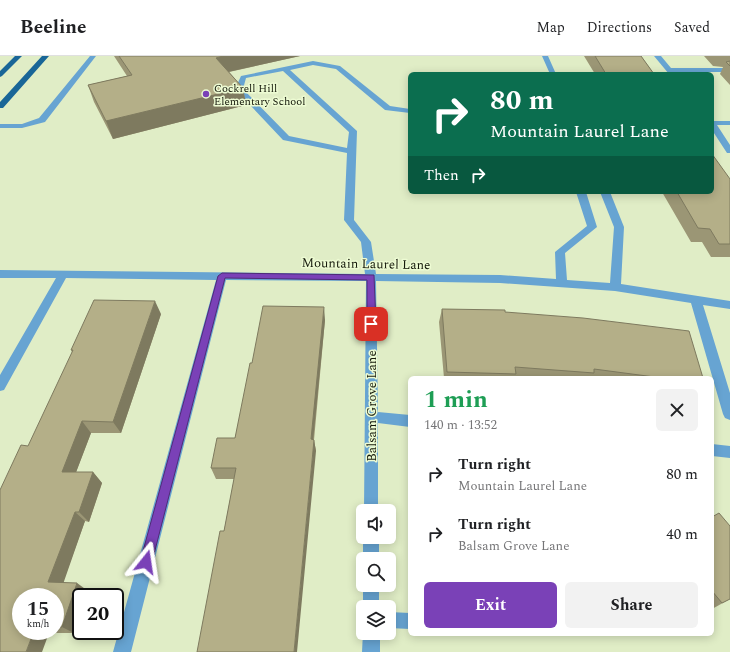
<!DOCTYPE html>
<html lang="en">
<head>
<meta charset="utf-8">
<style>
	body { margin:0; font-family:Spectral,serif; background:#f2f2f2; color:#202124; height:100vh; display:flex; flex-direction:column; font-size:15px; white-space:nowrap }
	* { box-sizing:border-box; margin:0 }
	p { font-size:13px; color:#757577 }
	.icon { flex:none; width:22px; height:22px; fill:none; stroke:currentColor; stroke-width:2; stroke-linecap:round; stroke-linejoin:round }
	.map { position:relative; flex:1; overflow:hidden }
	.drawer { position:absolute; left:408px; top:320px; width:306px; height:260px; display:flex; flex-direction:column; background:#fff; border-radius:6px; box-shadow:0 2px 10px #0003 }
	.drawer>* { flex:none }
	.top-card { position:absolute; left:408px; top:16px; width:306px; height:122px; border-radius:6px; box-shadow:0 2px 10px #0003; background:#0b6e4f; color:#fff; overflow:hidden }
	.controls { position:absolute; left:356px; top:448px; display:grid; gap:8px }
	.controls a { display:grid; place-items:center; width:40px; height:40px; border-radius:6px; background:#fff; box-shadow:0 2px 10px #0003; font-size:20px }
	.speed { position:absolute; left:12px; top:532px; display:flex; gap:8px; font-size:20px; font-weight:700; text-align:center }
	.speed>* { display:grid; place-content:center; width:52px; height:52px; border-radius:50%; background:#fff; box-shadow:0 2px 10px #0003; line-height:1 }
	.speed small { font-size:10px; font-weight:400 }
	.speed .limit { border:2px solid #111; border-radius:6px; background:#fff; color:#111 }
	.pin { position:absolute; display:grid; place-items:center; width:34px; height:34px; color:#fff; margin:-17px; border-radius:8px; box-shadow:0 2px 6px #0006 }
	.me { position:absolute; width:44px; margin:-22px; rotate:15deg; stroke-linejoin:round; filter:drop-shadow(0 0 3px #0008) }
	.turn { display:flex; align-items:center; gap:14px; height:84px; padding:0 16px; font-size:18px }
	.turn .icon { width:52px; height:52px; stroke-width:2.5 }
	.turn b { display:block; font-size:28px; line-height:34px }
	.then { display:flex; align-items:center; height:38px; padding:0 16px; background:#0003; gap:8px; font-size:15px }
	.round { display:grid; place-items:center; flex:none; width:42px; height:42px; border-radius:6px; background:#f2f2f2 }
	.head { display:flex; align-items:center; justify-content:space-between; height:68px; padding:0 16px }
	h1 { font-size:24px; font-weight:700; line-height:30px; color:#1e9e55 }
	.action { display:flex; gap:8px; margin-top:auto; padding:8px 16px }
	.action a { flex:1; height:46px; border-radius:6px; background:#7a41b7; color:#fff; font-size:16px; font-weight:700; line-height:46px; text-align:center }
	.action a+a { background:#f2f2f2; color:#202124 }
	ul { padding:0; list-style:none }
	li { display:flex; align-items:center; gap:12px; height:60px; padding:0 16px }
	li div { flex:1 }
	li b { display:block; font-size:15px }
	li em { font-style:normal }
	header { display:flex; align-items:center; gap:24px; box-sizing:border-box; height:56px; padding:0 20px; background:#fff; border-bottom:1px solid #e0e0e0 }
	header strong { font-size:19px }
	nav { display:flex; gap:22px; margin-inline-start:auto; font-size:14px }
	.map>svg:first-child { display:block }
</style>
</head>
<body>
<header>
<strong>Beeline</strong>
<nav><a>Map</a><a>Directions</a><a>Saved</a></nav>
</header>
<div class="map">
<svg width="730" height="596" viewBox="0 0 730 596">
	<rect width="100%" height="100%" fill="#e0edc6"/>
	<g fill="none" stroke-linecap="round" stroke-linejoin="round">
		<!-- minor -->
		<path fill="#67a4d2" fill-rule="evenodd" d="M 90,0 L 96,0 L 45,66 L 22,72 L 0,72 L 0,68 L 22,68 L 39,62 Z
			M 542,0 L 548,0 L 556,18 L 550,18 Z
			M 654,0 L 661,0 L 671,12 L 730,12 L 730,16 L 675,16 L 676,18 L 669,18 Z
			M 313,5 L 340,10 L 390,50 L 410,53 L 410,57 L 385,54 L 336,13 L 313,9 L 290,14 L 357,75 L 354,164 L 371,186 L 376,218 L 500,219 L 556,223 L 555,196 L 587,170 L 576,136 L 586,136 L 597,171 L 565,197 L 567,224 L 610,227 L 614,171 L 600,136 L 610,136 L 624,171 L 621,228 L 730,245 L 730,253 L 703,249 L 730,337 L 730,364 L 725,362 L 723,358 L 691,247 L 615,235 L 500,227 L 376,225 L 378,356 L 410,359 L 410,371 L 378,367 L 378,455 L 364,455 L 366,225 L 226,224 L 131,596 L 113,596 L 216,224 L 66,222 L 4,334 L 0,335 L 0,319 L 56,222 L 0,222 L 0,214 L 365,218 L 361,186 L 344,164 L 347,97 L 283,84 L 235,33 L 241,20 ZM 283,15 L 349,76 L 347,92 L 289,80 L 243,33 L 246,22 Z
			M 712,65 L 730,65 L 730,69 L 717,69 L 730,89 L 730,97 L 727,97 L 712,74 Z
			M 712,388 L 730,390 L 730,402 L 712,400 Z
			M 363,481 L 379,481 L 379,503 L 363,503 Z
			M 363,529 L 379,529 L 379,551 L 363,552 Z
			M 389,556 L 410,557 L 410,573 L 389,572 Z
			M 363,576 L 363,577 L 380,577 L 380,596 L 362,596 Z"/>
		<!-- major -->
		<path fill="#196697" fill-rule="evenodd" d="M 15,0 L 22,0 L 2,20 L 0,21 L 0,15 Z
			M 42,0 L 49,0 L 3,52 L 0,52 L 0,46 Z"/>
	</g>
	<!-- wall -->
	<path fill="#9b9675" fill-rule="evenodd" d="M 114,0 L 300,0 L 229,16 L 243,32 L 246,49 L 113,83 L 94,46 L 88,29 L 127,20 Z
		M 584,0 L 641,0 L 654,18 L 595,18 Z
		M 704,0 L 730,0 L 730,29 L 720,18 L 723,11 L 713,10 Z
		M 730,123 L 730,201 L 711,201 L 702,186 L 691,186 L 662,136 L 712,136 Z
		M 442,253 L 505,256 L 703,322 L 444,322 L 439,266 Z
		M 161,258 L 121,377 L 91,377 L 76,416 L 93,416 L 102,427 L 89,466 L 85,465 L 63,526 L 88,535 L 86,541 L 81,541 L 74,577 L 49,577 L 0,596 L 72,296 L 71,294 ZM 55,541 L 55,575 L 21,575 Z
		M 325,264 L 314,384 L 316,395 L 224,475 L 234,423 L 216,423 L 211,412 L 235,382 L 252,307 Z
		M 712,461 L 730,543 L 712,553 Z"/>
	<!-- shaded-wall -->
	<path fill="#7e7a5f" d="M 223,0 L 300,0 L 219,18 L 216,2 Z
		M 243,32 L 246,49 L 113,83 L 106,65 Z
		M 155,245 L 161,258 L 121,377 L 113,366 Z
		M 324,251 L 325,264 L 312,395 L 311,383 Z
		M 82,365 L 91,377 L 72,427 L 62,416 Z
		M 314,384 L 316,395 L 297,596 L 294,596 Z
		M 93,416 L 102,427 L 89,466 L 79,456 Z
		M 75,456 L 85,465 L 61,534 L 48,526 Z
		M 77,527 L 88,535 L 86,541 L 81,541 L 81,556 L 74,577 L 62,571 Z
		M 34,575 L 45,575 L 49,577 L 42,596 L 26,596 Z"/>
	<!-- building -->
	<path fill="#b4af88" stroke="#7e7a5f" d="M 119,0 L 223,0 L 216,2 L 243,32 L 106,65 L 88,29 L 132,19 Z
		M 595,0 L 641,0 L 654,18 L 606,18 Z
		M 730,5 L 730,10 L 726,6 Z
		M 712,98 L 730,123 L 730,188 L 719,188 L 710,173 L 698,172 L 677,136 L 712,136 Z
		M 94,244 L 155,245 L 113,366 L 82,365 L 62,416 L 93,416 L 79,456 L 75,456 L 48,526 L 77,527 L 62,571 L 55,571 L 55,541 L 21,541 L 21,575 L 34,575 L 26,596 L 0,596 L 0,434 L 21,389 L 28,390 L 73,294 L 71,294 Z
		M 263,250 L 324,251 L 311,383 L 314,384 L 294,596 L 197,596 L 220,475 L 224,475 L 236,412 L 211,412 L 217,382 L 235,382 L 250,307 L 252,307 Z
		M 442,253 L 505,254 L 505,256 L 583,262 L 689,275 L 703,322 L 662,322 L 594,313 L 594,317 L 515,311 L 516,318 L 447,316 Z
		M 719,457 L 730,470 L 730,543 L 722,547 L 712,535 L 712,461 Z"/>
	<!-- route -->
	<path fill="#7a41b7" stroke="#4f2a77" d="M 222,217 L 374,219 L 376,268 L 371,271 L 367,268 L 367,224 L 225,222 L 152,506 L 150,510 L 146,512 L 141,510 L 140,506 L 218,220 Z"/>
	<!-- markers -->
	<circle fill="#7a41b7" stroke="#edfbd3" stroke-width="1.5" cx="206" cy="38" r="4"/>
	<g text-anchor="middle" stroke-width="3" stroke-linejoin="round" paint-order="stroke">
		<!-- far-poi labels -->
		<g font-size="11" fill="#14180a" stroke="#edfbd3" text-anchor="start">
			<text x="214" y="36">Cockrell Hill<tspan x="214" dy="13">Elementary School</tspan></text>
		</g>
		<!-- street labels -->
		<g font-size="13" fill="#14180a" stroke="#edfbd3">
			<text transform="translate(366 207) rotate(1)" y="5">Mountain Laurel Lane</text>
			<text transform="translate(371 350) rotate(-90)" y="5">Balsam Grove Lane</text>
		</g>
	</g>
</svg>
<div class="controls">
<a><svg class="icon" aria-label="sound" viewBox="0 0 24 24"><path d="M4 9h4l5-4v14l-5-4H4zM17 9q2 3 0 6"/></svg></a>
<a><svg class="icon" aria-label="search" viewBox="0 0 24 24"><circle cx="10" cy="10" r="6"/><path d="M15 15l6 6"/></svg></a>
<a><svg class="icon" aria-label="layers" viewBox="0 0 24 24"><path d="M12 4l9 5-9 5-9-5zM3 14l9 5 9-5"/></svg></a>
</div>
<div class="speed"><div>15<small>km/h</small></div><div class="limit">20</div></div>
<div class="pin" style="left:371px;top:268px;background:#d93025"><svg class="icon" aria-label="arrive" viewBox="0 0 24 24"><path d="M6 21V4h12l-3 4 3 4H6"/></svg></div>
<svg class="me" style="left:146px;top:506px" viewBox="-20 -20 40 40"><path d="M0-17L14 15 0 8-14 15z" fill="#7a41b7" stroke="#fff" stroke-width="4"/></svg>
<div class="top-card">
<div class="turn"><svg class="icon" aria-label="right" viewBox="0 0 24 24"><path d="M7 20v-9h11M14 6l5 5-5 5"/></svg><div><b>80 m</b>Mountain Laurel Lane</div></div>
<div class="then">Then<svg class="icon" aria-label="right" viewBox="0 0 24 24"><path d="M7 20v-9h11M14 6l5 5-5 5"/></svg></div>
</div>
<section class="drawer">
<div class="head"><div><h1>1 min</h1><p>140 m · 13:52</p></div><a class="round"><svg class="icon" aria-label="close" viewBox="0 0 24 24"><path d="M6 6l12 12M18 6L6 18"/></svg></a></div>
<ul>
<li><svg class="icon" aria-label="right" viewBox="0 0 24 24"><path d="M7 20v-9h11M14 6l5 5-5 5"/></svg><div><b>Turn right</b><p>Mountain Laurel Lane</p></div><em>80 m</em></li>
<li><svg class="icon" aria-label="right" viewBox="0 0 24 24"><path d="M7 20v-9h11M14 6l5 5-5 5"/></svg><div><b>Turn right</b><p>Balsam Grove Lane</p></div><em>40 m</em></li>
</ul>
<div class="action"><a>Exit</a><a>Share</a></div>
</section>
</div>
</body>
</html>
